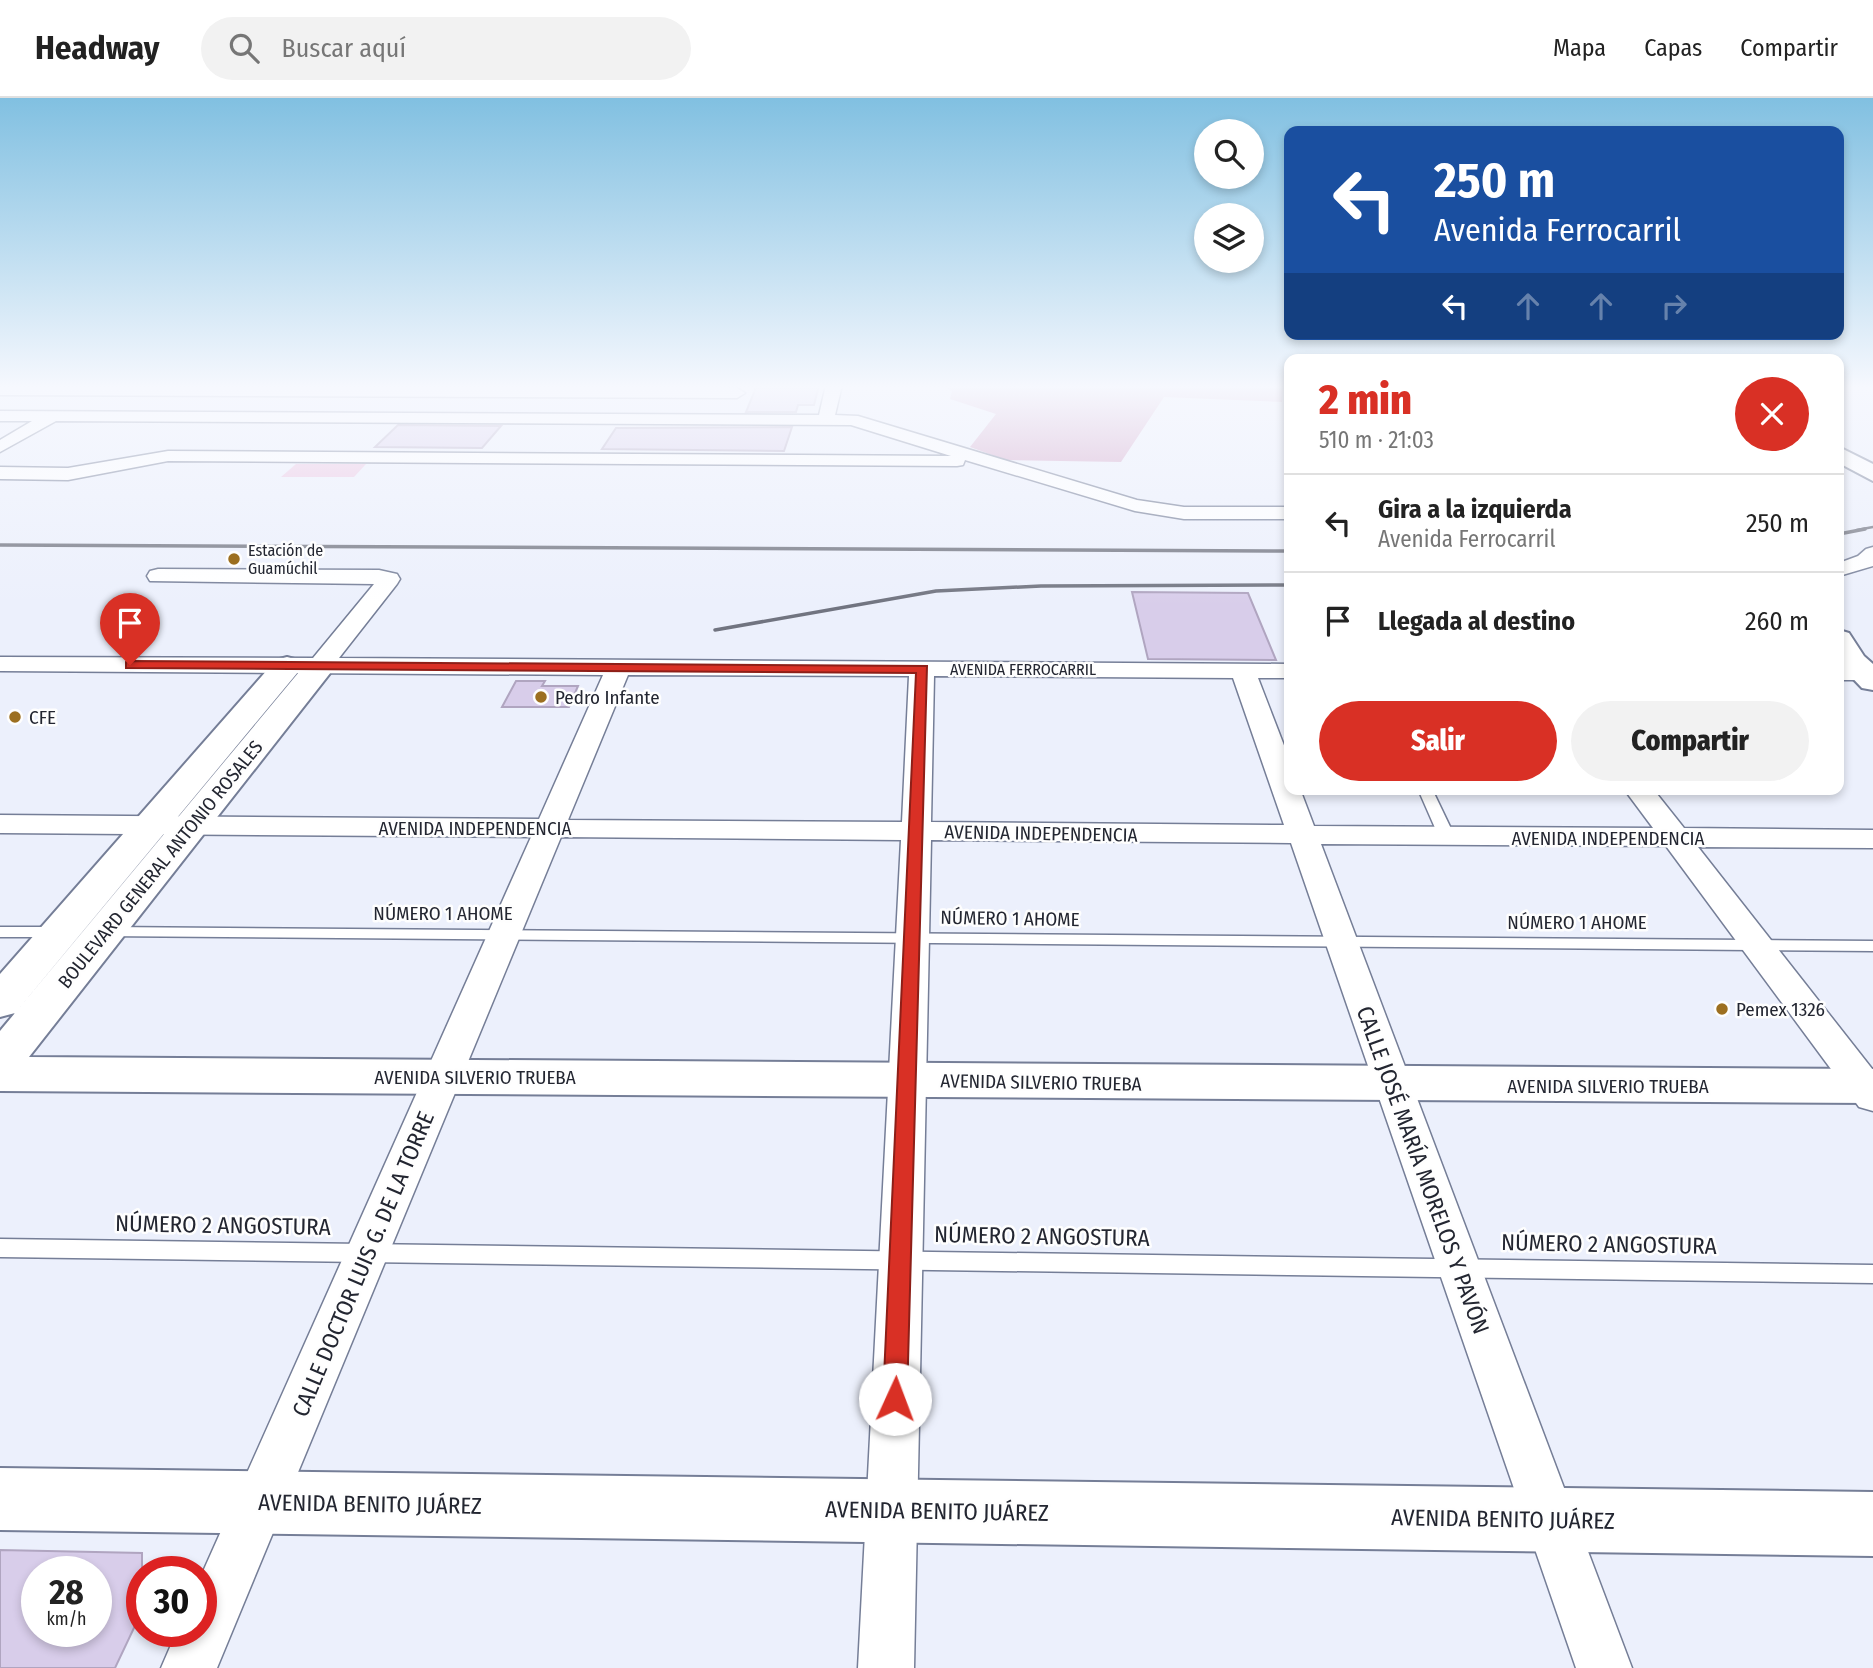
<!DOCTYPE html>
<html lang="es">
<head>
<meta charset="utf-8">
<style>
	body { margin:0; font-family:"Fira Sans Condensed",sans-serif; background:#f2f2f2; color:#222; height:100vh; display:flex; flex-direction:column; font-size:26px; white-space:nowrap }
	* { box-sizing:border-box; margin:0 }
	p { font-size:23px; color:#767676 }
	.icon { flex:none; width:38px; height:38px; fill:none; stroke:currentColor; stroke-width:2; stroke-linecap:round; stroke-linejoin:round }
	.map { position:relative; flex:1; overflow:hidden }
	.details { position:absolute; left:1284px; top:256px; width:560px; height:441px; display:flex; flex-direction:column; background:#fff; border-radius:14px; box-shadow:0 4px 10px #0003 }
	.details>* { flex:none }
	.guide { position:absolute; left:1284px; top:28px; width:560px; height:214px; border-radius:14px; box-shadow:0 4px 10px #0003; background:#1a4fa0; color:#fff; overflow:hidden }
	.controls { position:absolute; left:1194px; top:21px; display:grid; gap:14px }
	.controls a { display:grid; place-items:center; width:70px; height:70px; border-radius:50%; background:#fff; box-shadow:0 4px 10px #0003; font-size:35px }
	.speed { position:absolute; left:21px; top:1458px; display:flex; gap:14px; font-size:35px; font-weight:700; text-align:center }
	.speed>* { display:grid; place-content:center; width:91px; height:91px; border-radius:50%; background:#fff; box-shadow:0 4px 10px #0003; line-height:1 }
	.speed small { font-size:18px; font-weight:400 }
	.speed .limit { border:10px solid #d22; background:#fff; color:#111 }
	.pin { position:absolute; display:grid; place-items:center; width:60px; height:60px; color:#fff; margin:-72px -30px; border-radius:50% 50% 50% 0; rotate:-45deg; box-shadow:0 0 7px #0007 }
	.pin .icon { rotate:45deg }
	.me { position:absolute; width:77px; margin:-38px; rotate:2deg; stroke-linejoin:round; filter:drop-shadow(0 0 5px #0008) }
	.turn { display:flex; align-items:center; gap:24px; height:147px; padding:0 35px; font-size:32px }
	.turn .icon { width:91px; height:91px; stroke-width:2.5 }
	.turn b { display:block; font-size:49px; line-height:60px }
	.lanes { display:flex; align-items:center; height:66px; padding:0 35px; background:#0003; justify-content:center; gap:35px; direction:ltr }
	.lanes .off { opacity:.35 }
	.round { display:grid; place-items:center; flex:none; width:74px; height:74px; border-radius:37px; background:#f2f2f2 }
	.overview { display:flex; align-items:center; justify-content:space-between; height:119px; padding:0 35px }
	h1 { font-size:42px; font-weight:800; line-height:52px; color:#d93025 }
	.action { display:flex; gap:14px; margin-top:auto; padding:14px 35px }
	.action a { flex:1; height:80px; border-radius:42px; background:#d93025; color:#fff; font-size:28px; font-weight:800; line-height:80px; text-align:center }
	.action a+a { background:#f2f2f2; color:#222 }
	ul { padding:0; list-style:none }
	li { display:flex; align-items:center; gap:21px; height:98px; padding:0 35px; border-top:2px solid #e0e0e0 }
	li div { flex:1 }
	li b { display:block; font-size:26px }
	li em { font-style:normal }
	header { display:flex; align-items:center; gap:42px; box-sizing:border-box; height:98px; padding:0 35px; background:#fff; border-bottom:2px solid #e0e0e0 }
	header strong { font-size:33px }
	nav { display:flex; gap:38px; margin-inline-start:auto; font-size:24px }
	.search { width:490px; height:63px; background:#f2f2f2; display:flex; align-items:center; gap:18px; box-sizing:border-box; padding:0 24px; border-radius:38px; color:#767676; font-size:26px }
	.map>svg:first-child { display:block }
</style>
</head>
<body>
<header>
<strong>Headway</strong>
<div class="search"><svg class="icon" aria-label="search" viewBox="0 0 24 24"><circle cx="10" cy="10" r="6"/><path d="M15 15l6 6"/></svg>Buscar aquí</div>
<nav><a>Mapa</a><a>Capas</a><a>Compartir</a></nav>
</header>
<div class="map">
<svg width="1873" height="1570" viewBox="0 0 1873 1570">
	<rect width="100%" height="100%" fill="#ecf0fc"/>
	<!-- green -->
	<path fill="#ecc4e0" d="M 296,366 L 366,366 L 354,379 L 281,379 Z"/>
	<!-- forest -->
	<path fill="#d2a2c5" d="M 942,287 L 1283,287 L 1282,304 L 1164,299 L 1121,364 L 1006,362 L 970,349 L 996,316 L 950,301 L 952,293 Z"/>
	<!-- building -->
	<path fill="#d8cdea" stroke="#b0a5c0" stroke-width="2" fill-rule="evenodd" d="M 757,287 L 819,287 L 814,307 L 798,307 L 796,314 L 746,314 Z
		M 398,327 L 501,328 L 482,350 L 375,349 Z
		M 792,329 L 784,353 L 602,351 L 616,330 Z
		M 1132,494 L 1248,495 L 1276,562 L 1148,561 Z
		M 516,583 L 545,583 L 542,588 L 578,588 L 569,609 L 502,609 Z
		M 0,1452 L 142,1455 L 142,1513 L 115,1570 L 0,1570 ZM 37,1474 L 96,1474 L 96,1533 L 37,1533 Z"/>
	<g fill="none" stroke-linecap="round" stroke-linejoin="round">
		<defs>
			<path id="lane" d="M 1418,691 L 1432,691 L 1455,739 L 1452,742 L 1442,742 L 1439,739 Z
				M 0,829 L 57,829 L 65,834 L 57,839 L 0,839 Z
				M 108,829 L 1873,843 L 1873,853 L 102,838 L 100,834 Z
				M 0,1141 L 1873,1167 L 1873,1185 L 0,1159 Z"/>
			<path id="street" d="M 0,287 L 737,290 L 745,295 L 737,300 L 0,297 Z
				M 826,287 L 842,287 L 835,317 L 858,318 L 1137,402 L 1184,409 L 1290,409 L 1290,421 L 1184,421 L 1135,413 L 965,362 L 963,367 L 957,368 L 168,363 L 68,382 L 0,381 L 0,369 L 68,370 L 168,353 L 951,358 L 851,327 L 56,323 L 0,354 L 0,342 L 32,323 L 0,323 L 0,313 L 819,317 Z
				M 1873,449 L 1873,468 L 1839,478 L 1839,465 L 1858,458 L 1866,451 Z
				M 158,471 L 379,472 L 397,476 L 400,481 L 397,486 L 339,560 L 1290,566 L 1290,580 L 1258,580 L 1290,663 L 1290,691 L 1300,691 L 1314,728 L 1653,730 L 1624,691 L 1653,691 L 1684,730 L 1873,732 L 1873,750 L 1698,749 L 1873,972 L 1873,1013 L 1859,1009 L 1666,748 L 1321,746 L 1632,1570 L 1576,1570 L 1291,745 L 931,742 L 914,1570 L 858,1570 L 901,742 L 561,739 L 217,1570 L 161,1570 L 177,1533 L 201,1533 L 201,1478 L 531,739 L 0,735 L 0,717 L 539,721 L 603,577 L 0,573 L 0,559 L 313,560 L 374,486 L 150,483 L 147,478 L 150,473 ZM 628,577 L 909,578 L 902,724 L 568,722 ZM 934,578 L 1233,580 L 1284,727 L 931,724 Z
				M 1839,568 L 1873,568 L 1873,582 L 1839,582 Z"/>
			<path id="secondary" d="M 287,559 L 298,562 L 302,568 L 298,574 L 15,915 L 0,919 L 0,876 L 276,562 Z
				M 320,559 L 331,562 L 335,568 L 331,574 L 29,959 L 1873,971 L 1873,1005 L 0,993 L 0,933 L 309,562 Z
				M 0,1370 L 1873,1394 L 1873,1458 L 0,1432 Z"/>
			<path id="primary" d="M 1839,349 L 1873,366 L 1873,383 L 1839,365 Z
				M 1839,532 L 1849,535 L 1864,558 L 1873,566 L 1873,592 L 1862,590 L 1839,566 Z"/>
		</defs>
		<!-- lane casing -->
		<use href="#lane" stroke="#757e97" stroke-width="3"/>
		<!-- street casing -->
		<use href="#street" stroke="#757e97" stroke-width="3"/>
		<!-- secondary casing -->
		<use href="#secondary" stroke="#757e97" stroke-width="4"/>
		<!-- primary casing -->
		<use href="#primary" stroke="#757e97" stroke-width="4"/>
		<!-- lane -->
		<use href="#lane" fill="#fff" fill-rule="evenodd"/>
		<!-- street -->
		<use href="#street" fill="#fff" fill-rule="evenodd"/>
		<!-- secondary -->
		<use href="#secondary" fill="#fff" fill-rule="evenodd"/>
		<!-- primary -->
		<use href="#primary" fill="#fff" fill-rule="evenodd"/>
		<!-- rail-far1 -->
		<path stroke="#717480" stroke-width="2.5" d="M 1857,432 L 1873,429"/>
		<!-- rail -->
		<path stroke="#717480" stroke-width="3.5" d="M 1839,436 L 1865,431
			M 0,447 L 1290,453
			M 715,532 L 936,493 L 1041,488 L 1290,487"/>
	</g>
	<!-- sky -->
	<linearGradient id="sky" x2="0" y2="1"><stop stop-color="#81c0e1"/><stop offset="0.57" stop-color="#f6f8fe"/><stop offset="1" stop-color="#f6f8fe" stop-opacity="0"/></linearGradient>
	<rect width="1873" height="507" fill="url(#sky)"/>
	<!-- route -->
	<path fill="#d93025" stroke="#8d1f18" stroke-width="2" d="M 130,563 L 927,568 L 907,1301 L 904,1309 L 895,1313 L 887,1309 L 883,1301 L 916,575 L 126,570 L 126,564 Z"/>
	<!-- markers -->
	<g fill="#9c6f20" stroke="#fefefe" stroke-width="2.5">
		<circle cx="234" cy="461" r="7"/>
		<circle cx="541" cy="599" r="7"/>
		<circle cx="15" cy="619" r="7"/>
		<circle cx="1722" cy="911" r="7"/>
	</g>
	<g text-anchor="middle" stroke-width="5" stroke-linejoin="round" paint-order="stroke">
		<!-- far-poi labels -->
		<g font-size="16" fill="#232631" stroke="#fefefe" text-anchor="start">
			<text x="248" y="458">Estación de<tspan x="248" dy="18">Guamúchil</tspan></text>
		</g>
		<!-- far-street labels -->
		<g font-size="16" fill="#232631" stroke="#fefefe">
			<text x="1023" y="577">AVENIDA FERROCARRIL</text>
		</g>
		<!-- poi labels -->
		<g font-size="19" fill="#232631" stroke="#fefefe" text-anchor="start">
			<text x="555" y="606">Pedro Infante</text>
			<text x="29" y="626">CFE</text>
			<text x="1736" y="918">Pemex 1326</text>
		</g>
		<!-- street labels -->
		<g font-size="19" fill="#232631" stroke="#fefefe">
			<text x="475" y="737">AVENIDA INDEPENDENCIA</text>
			<text transform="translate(1041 735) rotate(1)" y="7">AVENIDA INDEPENDENCIA</text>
			<text x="1608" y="747">AVENIDA INDEPENDENCIA</text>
			<text transform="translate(160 766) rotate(-51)" y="7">BOULEVARD GENERAL ANTONIO ROSALES</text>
			<text x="443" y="822">NÚMERO 1 AHOME</text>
			<text transform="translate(1010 820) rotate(1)" y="7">NÚMERO 1 AHOME</text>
			<text x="1577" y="831">NÚMERO 1 AHOME</text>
			<text x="475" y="986">AVENIDA SILVERIO TRUEBA</text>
			<text transform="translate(1041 984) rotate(1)" y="7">AVENIDA SILVERIO TRUEBA</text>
			<text x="1608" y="995">AVENIDA SILVERIO TRUEBA</text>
		</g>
		<!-- near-street labels -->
		<g font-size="23" fill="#232631" stroke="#fefefe">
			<text transform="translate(1423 1072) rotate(70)" y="8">CALLE JOSÉ MARÍA MORELOS Y PAVÓN</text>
			<text transform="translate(223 1127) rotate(1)" y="8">NÚMERO 2 ANGOSTURA</text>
			<text transform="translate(1042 1138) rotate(1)" y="8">NÚMERO 2 ANGOSTURA</text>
			<text transform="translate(1609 1146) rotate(1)" y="8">NÚMERO 2 ANGOSTURA</text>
			<text transform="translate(363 1166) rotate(-67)" y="8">CALLE DOCTOR LUIS G. DE LA TORRE</text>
			<text transform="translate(370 1406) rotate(1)" y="8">AVENIDA BENITO JUÁREZ</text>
			<text transform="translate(937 1413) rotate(1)" y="8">AVENIDA BENITO JUÁREZ</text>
			<text transform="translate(1503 1421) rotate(1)" y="8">AVENIDA BENITO JUÁREZ</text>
		</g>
	</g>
</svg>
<div class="controls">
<a><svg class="icon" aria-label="search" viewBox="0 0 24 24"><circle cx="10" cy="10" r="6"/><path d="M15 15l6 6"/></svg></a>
<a><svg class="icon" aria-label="layers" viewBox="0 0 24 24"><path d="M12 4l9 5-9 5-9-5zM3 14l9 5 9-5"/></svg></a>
</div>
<div class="speed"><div>28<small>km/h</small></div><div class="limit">30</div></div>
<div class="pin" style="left:130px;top:567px;background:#d93025"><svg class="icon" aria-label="arrive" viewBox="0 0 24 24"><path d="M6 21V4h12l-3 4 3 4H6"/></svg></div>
<svg class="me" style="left:895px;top:1301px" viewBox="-20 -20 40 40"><circle r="19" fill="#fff"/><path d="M0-13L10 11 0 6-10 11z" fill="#d93025"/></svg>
<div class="guide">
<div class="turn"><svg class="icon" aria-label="left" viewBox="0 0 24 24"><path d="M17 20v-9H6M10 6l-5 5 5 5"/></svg><div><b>250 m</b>Avenida Ferrocarril</div></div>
<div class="lanes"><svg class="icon" aria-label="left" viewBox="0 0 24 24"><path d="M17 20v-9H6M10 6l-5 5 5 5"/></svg><svg class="icon off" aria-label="ahead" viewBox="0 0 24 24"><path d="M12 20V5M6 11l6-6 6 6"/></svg><svg class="icon off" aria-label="ahead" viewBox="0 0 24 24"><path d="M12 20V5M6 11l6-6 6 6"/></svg><svg class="icon off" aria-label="right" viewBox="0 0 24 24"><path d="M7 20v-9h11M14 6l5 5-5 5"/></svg></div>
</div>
<section class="details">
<div class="overview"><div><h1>2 min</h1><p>510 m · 21:03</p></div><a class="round" style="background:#d93025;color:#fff"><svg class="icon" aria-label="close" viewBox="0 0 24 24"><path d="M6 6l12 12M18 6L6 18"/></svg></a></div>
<ul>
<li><svg class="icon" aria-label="left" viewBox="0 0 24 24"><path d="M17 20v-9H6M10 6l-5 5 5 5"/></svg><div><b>Gira a la izquierda</b><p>Avenida Ferrocarril</p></div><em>250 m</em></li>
<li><svg class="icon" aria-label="arrive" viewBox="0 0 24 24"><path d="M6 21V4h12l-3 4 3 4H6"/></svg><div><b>Llegada al destino</b></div><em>260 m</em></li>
</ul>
<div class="action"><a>Salir</a><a>Compartir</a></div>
</section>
</div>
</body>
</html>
